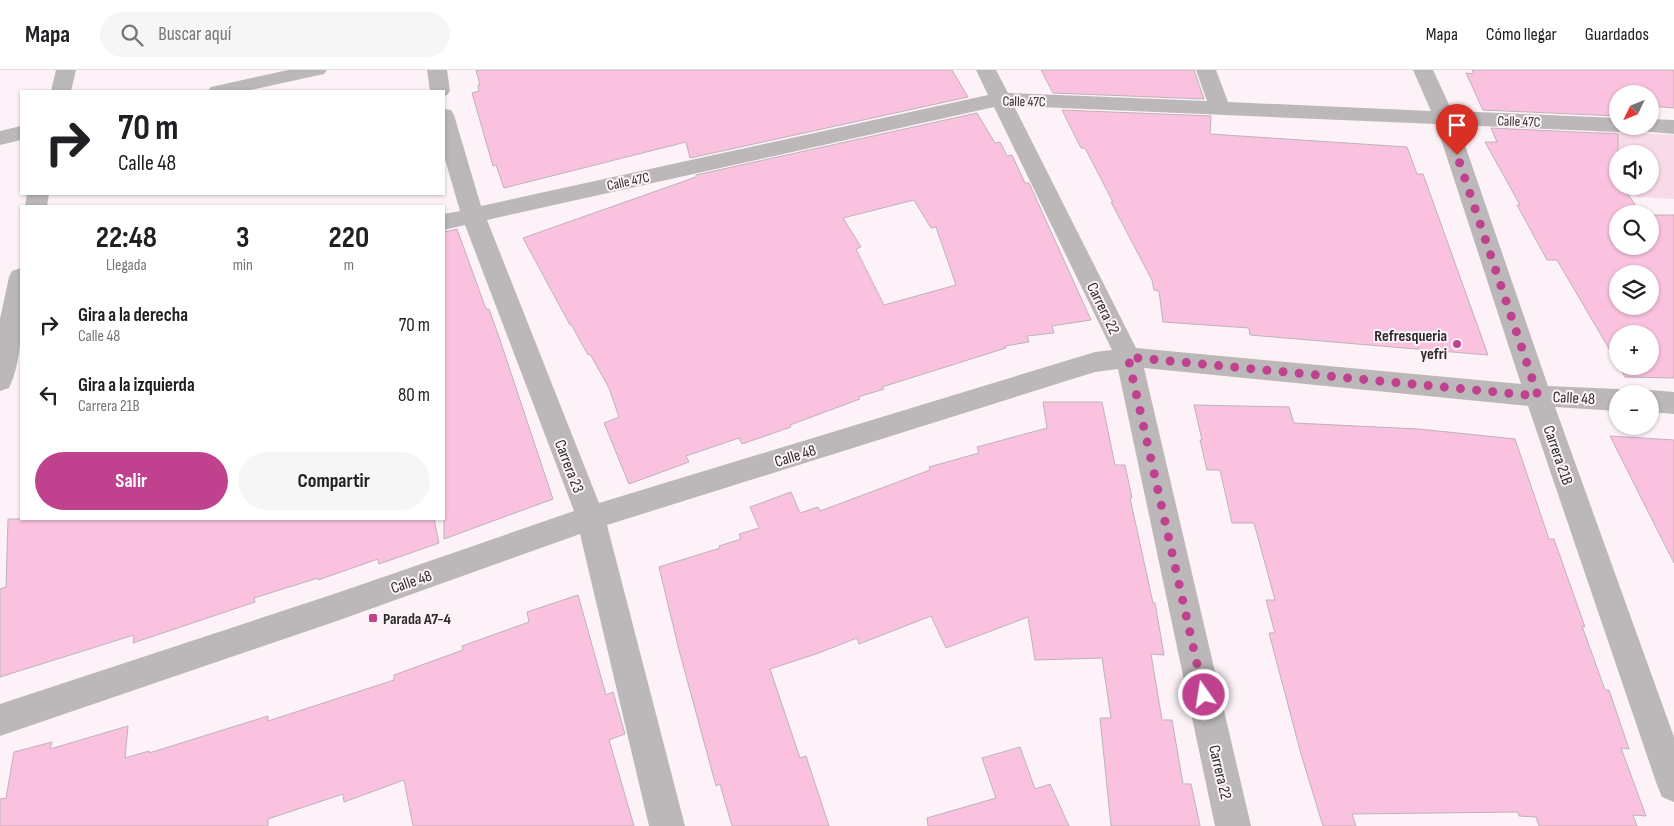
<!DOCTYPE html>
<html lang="es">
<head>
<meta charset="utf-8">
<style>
	body { margin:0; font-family:"Sofia Sans Condensed",sans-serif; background:#f6f6f6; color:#202124; height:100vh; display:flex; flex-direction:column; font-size:19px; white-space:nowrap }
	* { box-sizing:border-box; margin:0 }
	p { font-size:16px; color:#757577 }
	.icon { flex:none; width:28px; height:28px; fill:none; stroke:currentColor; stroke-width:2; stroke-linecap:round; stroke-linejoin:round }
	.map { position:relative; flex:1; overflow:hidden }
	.drawer { position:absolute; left:20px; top:135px; width:425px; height:315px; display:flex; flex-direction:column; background:#fff; border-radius:0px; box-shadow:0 1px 4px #0004 }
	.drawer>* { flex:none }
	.top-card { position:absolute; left:20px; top:20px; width:425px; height:105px; border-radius:0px; box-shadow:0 1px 4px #0004; background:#fff; color:#202124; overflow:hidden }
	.needle { width:32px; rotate:227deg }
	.fabs { position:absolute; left:1609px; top:15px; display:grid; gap:10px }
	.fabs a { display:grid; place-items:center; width:50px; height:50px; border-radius:50%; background:#fff; box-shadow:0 1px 4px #0004; font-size:25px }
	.pin { position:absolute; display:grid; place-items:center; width:42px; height:42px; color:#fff; margin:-51px -21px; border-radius:50% 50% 50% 0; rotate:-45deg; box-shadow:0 0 5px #0007 }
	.pin .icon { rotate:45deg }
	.me { position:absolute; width:55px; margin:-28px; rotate:347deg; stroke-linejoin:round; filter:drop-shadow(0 0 4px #0008) }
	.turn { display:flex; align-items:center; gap:18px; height:105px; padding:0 15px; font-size:22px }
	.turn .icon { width:65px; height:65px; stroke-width:2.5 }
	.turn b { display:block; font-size:35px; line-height:42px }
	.eta { display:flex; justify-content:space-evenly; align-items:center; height:85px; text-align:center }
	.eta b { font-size:30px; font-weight:700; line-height:35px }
	.button { display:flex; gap:10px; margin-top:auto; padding:10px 15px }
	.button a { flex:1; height:58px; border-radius:30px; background:#c0428f; color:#fff; font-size:20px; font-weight:700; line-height:58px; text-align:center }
	.button a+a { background:#f6f6f6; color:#202124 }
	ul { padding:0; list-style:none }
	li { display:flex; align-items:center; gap:15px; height:70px; padding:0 15px }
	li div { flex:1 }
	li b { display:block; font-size:19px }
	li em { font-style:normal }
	header { display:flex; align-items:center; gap:30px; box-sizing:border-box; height:70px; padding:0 25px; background:#fff; border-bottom:1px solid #e0e0e0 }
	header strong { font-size:24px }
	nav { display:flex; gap:28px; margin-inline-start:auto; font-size:18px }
	.search { width:350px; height:45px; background:#f6f6f6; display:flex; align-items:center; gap:12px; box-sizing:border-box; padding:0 18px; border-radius:28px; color:#757577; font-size:19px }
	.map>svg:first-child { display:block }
</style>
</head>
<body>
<header>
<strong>Mapa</strong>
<div class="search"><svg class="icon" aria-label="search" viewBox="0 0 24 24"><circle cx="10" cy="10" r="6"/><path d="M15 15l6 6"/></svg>Buscar aquí</div>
<nav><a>Mapa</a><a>Cómo llegar</a><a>Guardados</a></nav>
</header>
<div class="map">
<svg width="1674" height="756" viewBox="0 0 1674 756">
	<rect width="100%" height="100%" fill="#fcf2f7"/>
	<!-- green -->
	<path fill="#f8dae9" d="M 1597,61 L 1674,65 L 1674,129 L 1637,127 L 1630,116 L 1650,116 L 1650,84 L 1618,84 L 1617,95 Z"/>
	<!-- building -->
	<path fill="#fac2df" stroke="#bdb3b8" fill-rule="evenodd" d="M 476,0 L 952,0 L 968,27 L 690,88 L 686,72 L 504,118 L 496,95 L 493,96 L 472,23 L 479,21 L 478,15 L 480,15 Z
		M 1041,0 L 1194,0 L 1204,29 L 1053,23 Z
		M 1472,0 L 1674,0 L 1674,38 L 1650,36 L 1650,24 L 1618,24 L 1618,46 L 1483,40 L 1466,3 L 1474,4 Z
		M 1062,40 L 1211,46 L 1210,64 L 1407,77 L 1417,104 L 1423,104 L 1488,285 L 1250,265 L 1249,258 L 1163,252 L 1159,221 L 1154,220 L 1152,210 L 1111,132 L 1113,132 L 1085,78 L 1081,78 Z
		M 977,43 L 995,73 L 1000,72 L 1007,86 L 1012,85 L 1025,113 L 1029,113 L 1091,250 L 1052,256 L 1054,263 L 1027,266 L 1029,272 L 1005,276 L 1006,278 L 882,317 L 884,319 L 858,327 L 860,329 L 790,355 L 791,357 L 742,374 L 739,368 L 686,386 L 689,392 L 629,414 L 604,353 L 619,347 L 609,318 L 590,284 L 588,285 L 571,254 L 570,255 L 523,168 L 696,107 L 696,105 ZM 914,130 L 931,158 L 936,157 L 956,215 L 884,235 L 856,179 L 861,177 L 843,148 Z
		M 1491,58 L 1618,64 L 1618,116 L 1623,116 L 1641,144 L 1618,144 L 1618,176 L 1650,176 L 1650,145 L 1674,145 L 1674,308 L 1625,307 L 1619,296 L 1650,296 L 1650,264 L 1618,264 L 1618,294 L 1557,190 L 1547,190 L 1517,135 L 1520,135 L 1485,72 L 1497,72 ZM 1618,204 L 1650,204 L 1650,236 L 1618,236 Z
		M 457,159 L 486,239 L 489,239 L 500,270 L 553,429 L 444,469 L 444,162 Z
		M 1043,332 L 1102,332 L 1115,395 L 1125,395 L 1132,428 L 1130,428 L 1153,533 L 1155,533 L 1164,585 L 1151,584 L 1162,650 L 1172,650 L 1183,714 L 1191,714 L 1200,756 L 1111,756 L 1100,648 L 1111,648 L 1102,588 L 1035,590 L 1028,547 L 946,578 L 931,546 L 859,574 L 857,568 L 816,584 L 770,599 L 800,688 L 806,686 L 829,756 L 732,756 L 720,714 L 716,716 L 679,580 L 659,497 L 720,478 L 719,476 L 741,469 L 739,464 L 759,458 L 750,437 L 791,422 L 800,443 L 818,437 L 820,441 L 930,400 L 929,397 L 979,383 L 977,377 L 1047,358 Z
		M 1194,335 L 1289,337 L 1294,353 L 1419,359 L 1515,369 L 1549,469 L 1554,469 L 1585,557 L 1582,556 L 1605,620 L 1609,620 L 1629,679 L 1621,678 L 1646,746 L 1633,745 L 1637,756 L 1539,756 L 1536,747 L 1519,746 L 1518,742 L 1352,744 L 1356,756 L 1323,756 L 1301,684 L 1269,563 L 1275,563 L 1266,530 L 1275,530 L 1254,453 L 1232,453 L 1220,400 L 1207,400 L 1200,370 L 1202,370 Z
		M 1610,366 L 1674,370 L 1674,493 Z
		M 8,449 L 434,449 L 439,473 L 379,494 L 378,489 L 318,510 L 318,508 L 254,528 L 255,532 L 133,573 L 134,565 L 0,607 L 0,519 L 6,517 Z
		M 578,525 L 606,625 L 613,622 L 625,664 L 609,670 L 634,756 L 413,756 L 404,710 L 344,732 L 343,724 L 268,749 L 268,756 L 0,756 L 0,729 L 6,728 L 14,682 L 52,672 L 50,679 L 128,656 L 125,688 L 149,681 L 149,683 L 268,646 L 268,651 L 394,610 L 394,605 L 463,580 L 462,576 L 529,552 L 527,542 Z
		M 1020,677 L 1035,719 L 1050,714 L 1069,756 L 928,756 L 927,748 L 996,728 L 982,688 Z"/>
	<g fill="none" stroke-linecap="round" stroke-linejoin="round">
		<!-- minor -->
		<path fill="#bcb8ba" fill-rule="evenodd" d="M 56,0 L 76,0 L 71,21 L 51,21 Z
			M 288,0 L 327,0 L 324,4 L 246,21 L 208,21 L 211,17 Z
			M 427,0 L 447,0 L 450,21 L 447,25 L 444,26 L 444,21 L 430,21 Z
			M 976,0 L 996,0 L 1008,23 L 1207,31 L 1196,0 L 1216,0 L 1228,32 L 1431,41 L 1413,0 L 1433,0 L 1452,41 L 1618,48 L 1618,56 L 1628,56 L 1625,60 L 1618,62 L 1458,55 L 1548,316 L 1618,319 L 1628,324 L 1618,324 L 1618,341 L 1555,337 L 1674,667 L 1674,732 L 1662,727 L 1657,715 L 1528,336 L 1144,298 L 1251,756 L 1215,756 L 1118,299 L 1095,302 L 607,455 L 685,756 L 649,756 L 580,464 L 334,552 L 0,666 L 0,634 L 334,524 L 574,441 L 465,155 L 444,160 L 444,144 L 460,141 L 444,86 L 444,39 L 451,40 L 454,45 L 481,136 L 988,25 ZM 1014,36 L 1436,54 L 1521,314 L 1136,278 ZM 994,37 L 1112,280 L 1095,282 L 599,433 L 487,150 Z
			M 1650,49 L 1674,50 L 1674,64 L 1640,61 L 1637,56 L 1650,56 Z
			M 21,56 L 21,70 L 0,75 L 0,61 Z
			M 27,124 L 49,124 L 47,136 L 25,136 Z
			M 21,198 C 23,231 24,289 9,318 L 0,321 L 0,249 L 9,207 L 12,201 Z
			M 1650,320 L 1674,322 L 1674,344 L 1650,342 L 1650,324 L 1640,324 Z"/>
	</g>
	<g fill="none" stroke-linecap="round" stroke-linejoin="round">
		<!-- route -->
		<path stroke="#c0428f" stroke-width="9" stroke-dasharray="0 16.2" d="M 1204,625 L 1128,287 L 1538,326 L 1457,85"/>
	</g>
	<!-- markers -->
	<g fill="#c0428f" stroke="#fcf2f7" stroke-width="2">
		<circle cx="1457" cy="274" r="5"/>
		<rect x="368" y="543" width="10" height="10" rx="2.5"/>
	</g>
	<g text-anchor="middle" stroke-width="4" stroke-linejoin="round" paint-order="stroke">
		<!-- far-street labels -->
		<g font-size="14" fill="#2e2b2d" stroke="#fcf2f7">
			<text transform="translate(1024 31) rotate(1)" y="5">Calle 47C</text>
			<text transform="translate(1519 51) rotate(2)" y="5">Calle 47C</text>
			<text transform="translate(628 111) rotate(-12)" y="5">Calle 47C</text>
		</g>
		<!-- street labels -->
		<g font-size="16" fill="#2e2b2d" stroke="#fcf2f7">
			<text transform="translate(1104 238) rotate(64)" y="6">Carrera 22</text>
			<text transform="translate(1574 327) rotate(3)" y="6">Calle 48</text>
			<text transform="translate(795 385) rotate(-17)" y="6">Calle 48</text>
			<text transform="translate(1559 385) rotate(71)" y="6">Carrera 21B</text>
			<text transform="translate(570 396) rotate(69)" y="6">Carrera 23</text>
			<text transform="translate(411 511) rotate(-19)" y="6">Calle 48</text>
			<text transform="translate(1221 702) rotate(77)" y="6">Carrera 22</text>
		</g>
		<!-- poi labels -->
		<g font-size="16" font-weight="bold" fill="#2e2b2d" stroke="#fcf2f7" text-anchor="end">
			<text x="1447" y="271">Refresqueria<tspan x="1447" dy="18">yefri</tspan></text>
			<text x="383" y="554" text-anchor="start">Parada A7-4</text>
		</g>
	</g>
</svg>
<div class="fabs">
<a><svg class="needle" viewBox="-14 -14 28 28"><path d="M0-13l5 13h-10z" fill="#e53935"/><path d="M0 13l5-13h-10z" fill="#757577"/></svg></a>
<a><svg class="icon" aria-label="sound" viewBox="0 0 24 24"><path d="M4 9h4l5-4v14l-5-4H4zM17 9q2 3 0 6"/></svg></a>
<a><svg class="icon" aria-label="search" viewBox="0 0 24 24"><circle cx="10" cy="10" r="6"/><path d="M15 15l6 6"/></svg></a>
<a><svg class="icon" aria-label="layers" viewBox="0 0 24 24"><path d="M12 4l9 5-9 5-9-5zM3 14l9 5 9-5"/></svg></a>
<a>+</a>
<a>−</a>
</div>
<div class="pin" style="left:1457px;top:85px;background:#d93025"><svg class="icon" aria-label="arrive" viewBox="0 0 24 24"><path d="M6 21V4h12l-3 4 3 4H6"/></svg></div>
<svg class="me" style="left:1204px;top:625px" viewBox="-20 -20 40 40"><circle r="17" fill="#c0428f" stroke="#fff" stroke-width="3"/><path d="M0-11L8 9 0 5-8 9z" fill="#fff"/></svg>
<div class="top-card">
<div class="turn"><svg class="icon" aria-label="right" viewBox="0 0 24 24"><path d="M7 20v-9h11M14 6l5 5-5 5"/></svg><div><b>70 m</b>Calle 48</div></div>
</div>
<section class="drawer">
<div class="eta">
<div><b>22:48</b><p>Llegada</p></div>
<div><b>3</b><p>min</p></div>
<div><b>220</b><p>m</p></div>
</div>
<ul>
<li><svg class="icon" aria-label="right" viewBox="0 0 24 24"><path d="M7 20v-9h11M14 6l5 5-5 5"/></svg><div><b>Gira a la derecha</b><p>Calle 48</p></div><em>70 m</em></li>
<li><svg class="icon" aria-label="left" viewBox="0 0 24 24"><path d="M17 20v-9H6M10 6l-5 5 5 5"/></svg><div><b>Gira a la izquierda</b><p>Carrera 21B</p></div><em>80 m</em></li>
</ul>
<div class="button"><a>Salir</a><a>Compartir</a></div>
</section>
</div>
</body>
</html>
